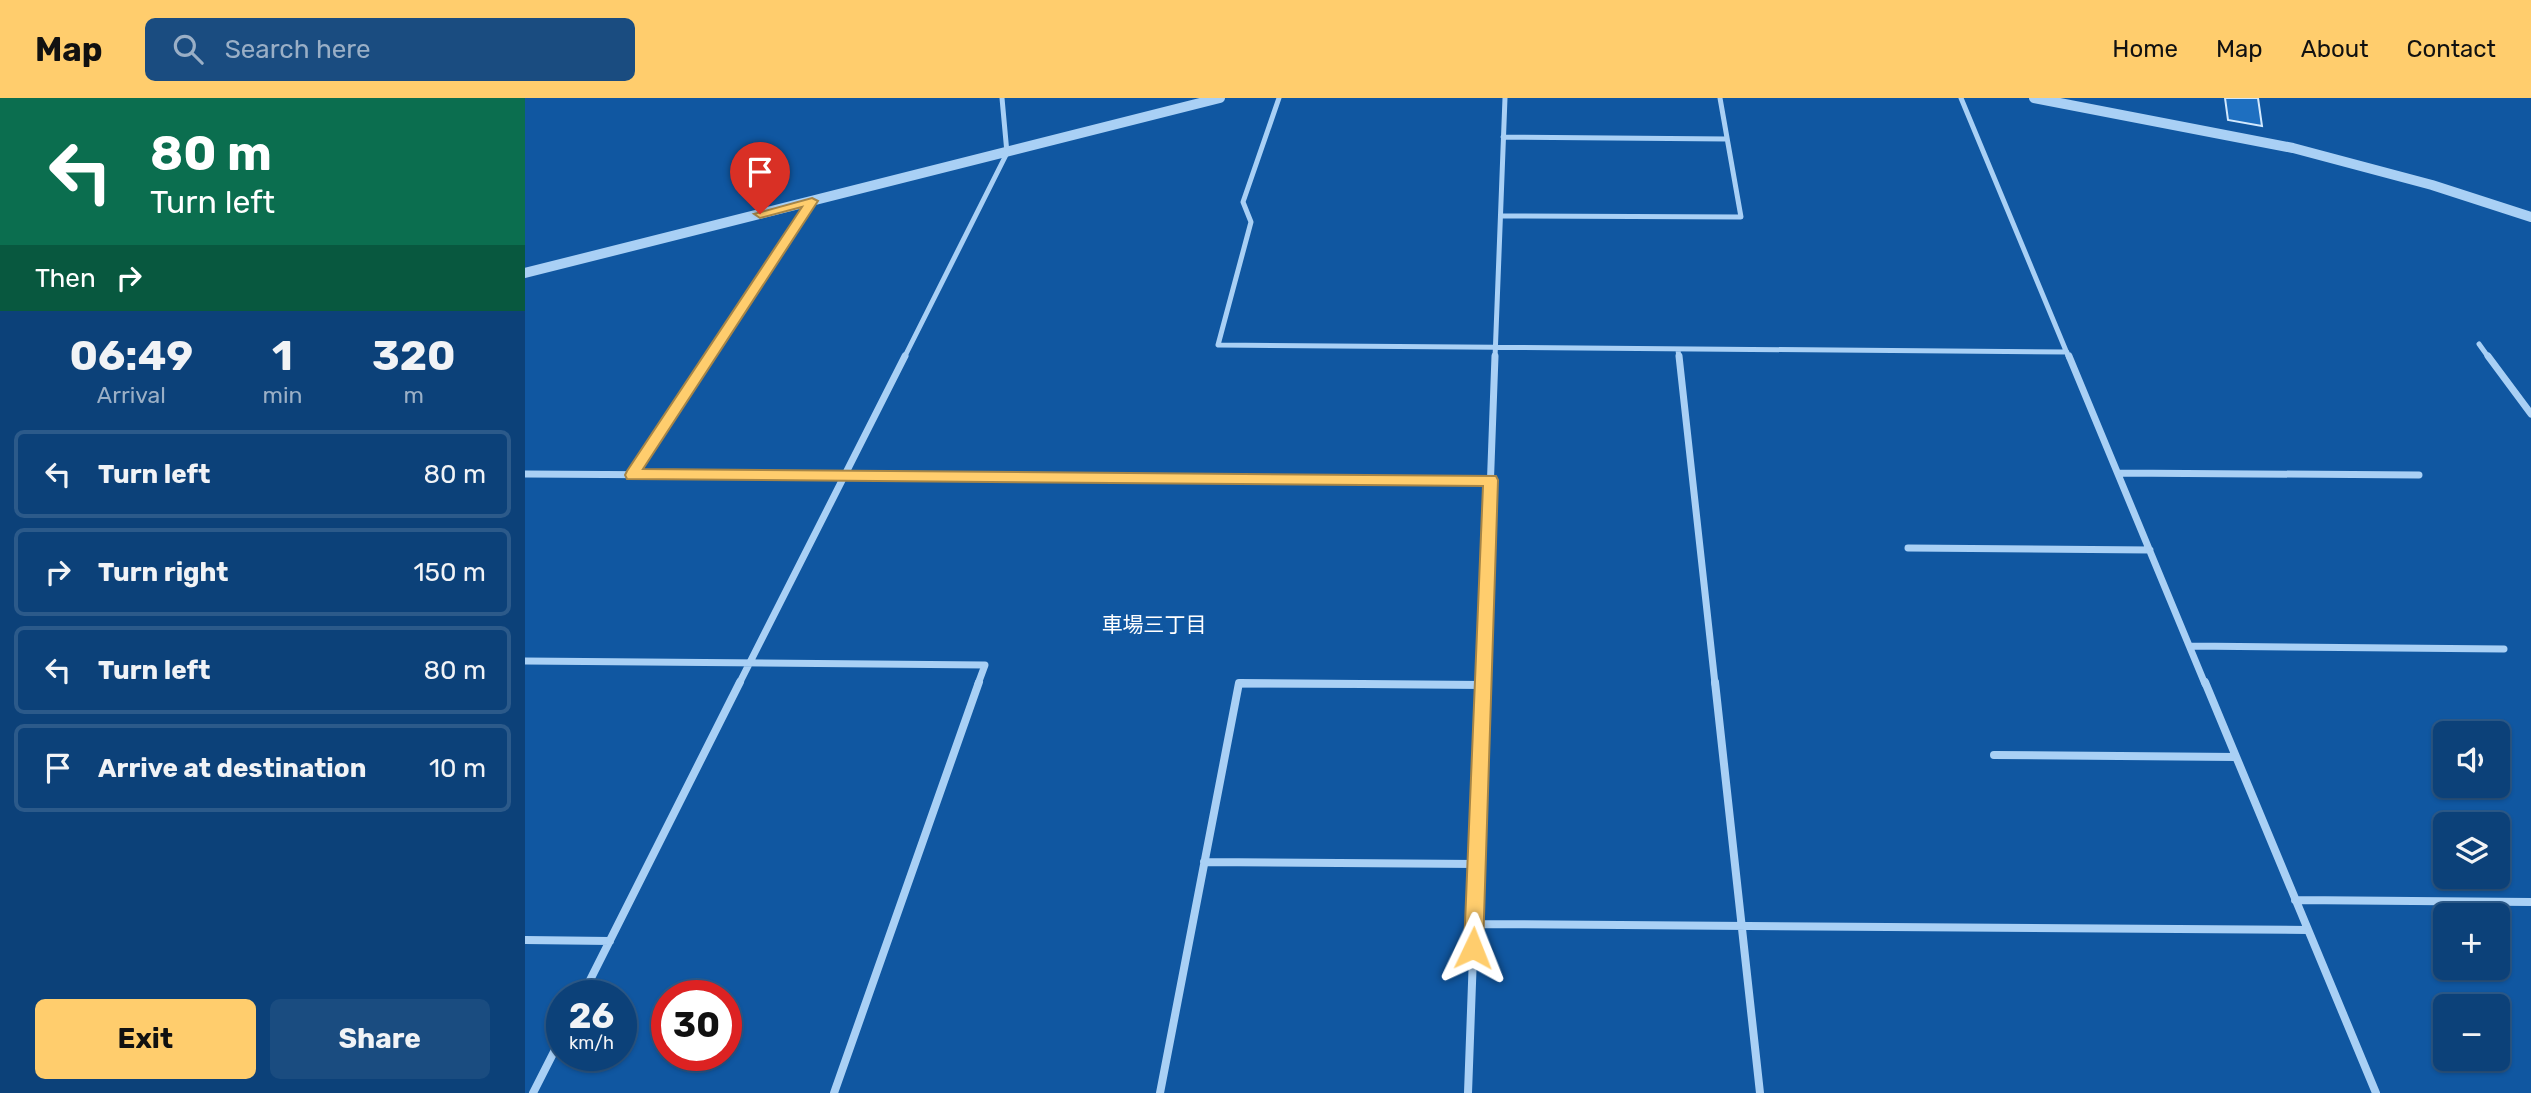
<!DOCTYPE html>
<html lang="en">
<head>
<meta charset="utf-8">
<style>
	body { margin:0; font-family:Rubik,"Noto Sans JP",sans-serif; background:#1a4c80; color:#f1f3f6; height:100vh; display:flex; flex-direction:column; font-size:26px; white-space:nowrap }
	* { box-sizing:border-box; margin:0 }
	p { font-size:23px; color:#9aafc6 }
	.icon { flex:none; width:38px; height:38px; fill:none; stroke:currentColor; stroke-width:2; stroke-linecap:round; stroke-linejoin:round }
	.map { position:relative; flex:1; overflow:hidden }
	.drawer { display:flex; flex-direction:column; background:#0c4179; width:525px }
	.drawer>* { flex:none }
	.top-card { background:#0b6e4f; color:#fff; overflow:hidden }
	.buttons { position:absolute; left:1908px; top:623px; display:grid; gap:14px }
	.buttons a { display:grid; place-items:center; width:77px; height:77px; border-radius:10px; background:#0c4179; box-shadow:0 2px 5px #0004,0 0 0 2px #2c5a8a; font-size:35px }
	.speed { position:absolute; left:21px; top:882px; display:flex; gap:14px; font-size:35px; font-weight:700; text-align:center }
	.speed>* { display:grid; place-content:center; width:91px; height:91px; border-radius:50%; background:#0c4179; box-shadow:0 2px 5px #0004,0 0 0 2px #2c5a8a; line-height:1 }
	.speed small { font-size:18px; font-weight:400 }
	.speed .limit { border:10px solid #d22; background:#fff; color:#111 }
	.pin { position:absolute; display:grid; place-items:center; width:60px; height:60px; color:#fff; margin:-72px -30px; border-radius:50% 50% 50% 0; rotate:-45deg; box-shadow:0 0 7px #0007 }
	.pin .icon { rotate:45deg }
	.me { position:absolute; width:77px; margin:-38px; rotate:2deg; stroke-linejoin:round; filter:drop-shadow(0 0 5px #0008) }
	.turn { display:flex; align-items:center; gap:24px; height:147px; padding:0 35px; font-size:32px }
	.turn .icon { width:91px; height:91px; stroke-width:2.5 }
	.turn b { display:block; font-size:49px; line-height:60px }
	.then { display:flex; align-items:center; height:66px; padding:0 35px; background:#0003; gap:14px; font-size:26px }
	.eta { display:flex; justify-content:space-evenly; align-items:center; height:119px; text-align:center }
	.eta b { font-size:42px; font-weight:700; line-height:49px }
	.action { display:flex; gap:14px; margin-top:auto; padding:14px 35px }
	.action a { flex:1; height:80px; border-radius:10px; background:#ffcd6d; color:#111; font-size:28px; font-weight:700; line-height:80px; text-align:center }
	.action a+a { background:#1a4c80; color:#f1f3f6 }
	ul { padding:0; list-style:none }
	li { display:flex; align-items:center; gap:21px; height:88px; margin:0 14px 10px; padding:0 21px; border:4px solid #2c5a8a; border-radius:10px }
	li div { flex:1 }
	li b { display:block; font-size:26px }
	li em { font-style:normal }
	header { display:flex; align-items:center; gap:42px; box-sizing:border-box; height:98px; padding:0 35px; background:#ffcd6d; color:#111 }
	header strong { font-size:33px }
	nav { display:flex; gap:38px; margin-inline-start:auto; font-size:24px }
	.search { width:490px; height:63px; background:#1a4c80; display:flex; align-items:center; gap:18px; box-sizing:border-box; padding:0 24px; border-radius:10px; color:#9aafc6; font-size:26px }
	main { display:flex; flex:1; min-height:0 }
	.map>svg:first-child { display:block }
</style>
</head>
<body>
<header>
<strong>Map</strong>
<div class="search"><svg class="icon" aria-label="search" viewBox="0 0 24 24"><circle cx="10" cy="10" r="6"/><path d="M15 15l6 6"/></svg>Search here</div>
<nav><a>Home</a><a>Map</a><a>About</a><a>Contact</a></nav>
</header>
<main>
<section class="drawer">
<div class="top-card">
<div class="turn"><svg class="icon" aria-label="left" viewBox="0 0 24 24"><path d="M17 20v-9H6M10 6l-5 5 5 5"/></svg><div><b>80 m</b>Turn left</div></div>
<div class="then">Then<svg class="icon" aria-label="right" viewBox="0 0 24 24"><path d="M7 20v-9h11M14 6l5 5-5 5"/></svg></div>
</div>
<div class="eta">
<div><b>06:49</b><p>Arrival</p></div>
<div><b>1</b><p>min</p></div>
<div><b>320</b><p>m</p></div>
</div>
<ul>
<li><svg class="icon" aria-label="left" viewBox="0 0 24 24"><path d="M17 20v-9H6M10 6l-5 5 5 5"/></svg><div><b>Turn left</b></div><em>80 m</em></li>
<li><svg class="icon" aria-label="right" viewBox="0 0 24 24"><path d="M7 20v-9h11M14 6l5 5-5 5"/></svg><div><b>Turn right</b></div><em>150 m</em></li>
<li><svg class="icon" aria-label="left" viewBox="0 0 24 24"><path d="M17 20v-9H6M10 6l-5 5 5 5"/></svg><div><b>Turn left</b></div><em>80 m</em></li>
<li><svg class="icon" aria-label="arrive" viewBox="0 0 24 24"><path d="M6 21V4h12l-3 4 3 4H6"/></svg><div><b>Arrive at destination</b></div><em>10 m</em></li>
</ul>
<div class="action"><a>Exit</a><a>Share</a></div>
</section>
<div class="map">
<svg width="2006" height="995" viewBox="0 0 2006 995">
	<rect width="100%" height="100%" fill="#1057a1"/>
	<!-- building -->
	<path fill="#1e6fc0" stroke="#d2e9fe" stroke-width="2" d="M 1700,0 L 1733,0 L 1737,28 L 1703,22 Z"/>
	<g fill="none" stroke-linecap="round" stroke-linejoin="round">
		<!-- minor-far2 -->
		<path stroke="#a9d0f5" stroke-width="5" d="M 754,0 L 718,104 L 726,124 L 693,247 L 1542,254
			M 1436,0 L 1544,260
			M 978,39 L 1202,41
			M 976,118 L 1216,119 L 1195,0
			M 1954,246 L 1964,260
			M 1153,252 L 1154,260
			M 184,260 L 287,103
			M 379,260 L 482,55 L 477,0
			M 970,260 L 980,0"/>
		<!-- minor-far1 -->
		<path stroke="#a9d0f5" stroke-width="7" d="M 1154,258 L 1190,586
			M 1544,258 L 1680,586
			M 1963,258 L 2006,316
			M 1593,375 L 1894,377
			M 0,376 L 966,382
			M 107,377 L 185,258
			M 1383,450 L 1625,452
			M 1665,548 L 1979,551
			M 0,563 L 460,567 L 453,586
			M 214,586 L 380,258
			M 714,586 L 826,586
			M 958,586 L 970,258"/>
		<!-- minor -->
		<path stroke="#a9d0f5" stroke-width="8" d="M 1190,584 L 1235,995
			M 1680,584 L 1851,995
			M 1469,657 L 1711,659
			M 679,764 L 952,766
			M 1770,802 L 2006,804
			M 949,826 L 1783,832
			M 0,842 L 85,843
			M 57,898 L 215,584
			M 8,995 L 37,938
			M 309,995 L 454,584
			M 635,995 L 714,585 L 958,587
			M 943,995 L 958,584"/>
		<!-- tertiary -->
		<path stroke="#a9d0f5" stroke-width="10" d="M 1509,0 L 1768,50 L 1907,87 L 2006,119
			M 0,175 L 695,0"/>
	</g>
	<!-- route -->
	<path fill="#ffcd6d" stroke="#a68547" stroke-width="2" d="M 287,100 L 293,103 L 118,371 L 971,378 L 973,382 L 958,850 L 955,857 L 948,860 L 942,857 L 939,850 L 958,388 L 102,381 L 100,377 L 102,373 L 277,109 L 235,120 L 229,116 Z"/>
	<g text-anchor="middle" stroke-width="7" stroke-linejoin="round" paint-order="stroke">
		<!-- neighbourhood labels -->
		<g font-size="21" fill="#fff" stroke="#1057a1">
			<text x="629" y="534">車場三丁目</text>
		</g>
	</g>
</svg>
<div class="buttons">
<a><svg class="icon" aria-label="sound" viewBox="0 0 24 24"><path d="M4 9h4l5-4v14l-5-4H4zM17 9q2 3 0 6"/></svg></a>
<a><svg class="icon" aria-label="layers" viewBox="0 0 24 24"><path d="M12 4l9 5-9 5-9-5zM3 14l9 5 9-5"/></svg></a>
<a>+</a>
<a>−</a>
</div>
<div class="speed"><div>26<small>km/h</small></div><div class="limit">30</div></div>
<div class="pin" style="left:235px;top:116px;background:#d93025"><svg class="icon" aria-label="arrive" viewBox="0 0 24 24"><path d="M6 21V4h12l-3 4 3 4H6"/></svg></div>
<svg class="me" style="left:948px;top:850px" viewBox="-20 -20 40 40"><path d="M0-17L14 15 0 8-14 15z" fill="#ffcd6d" stroke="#fff" stroke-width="4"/></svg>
</div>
</main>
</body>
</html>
